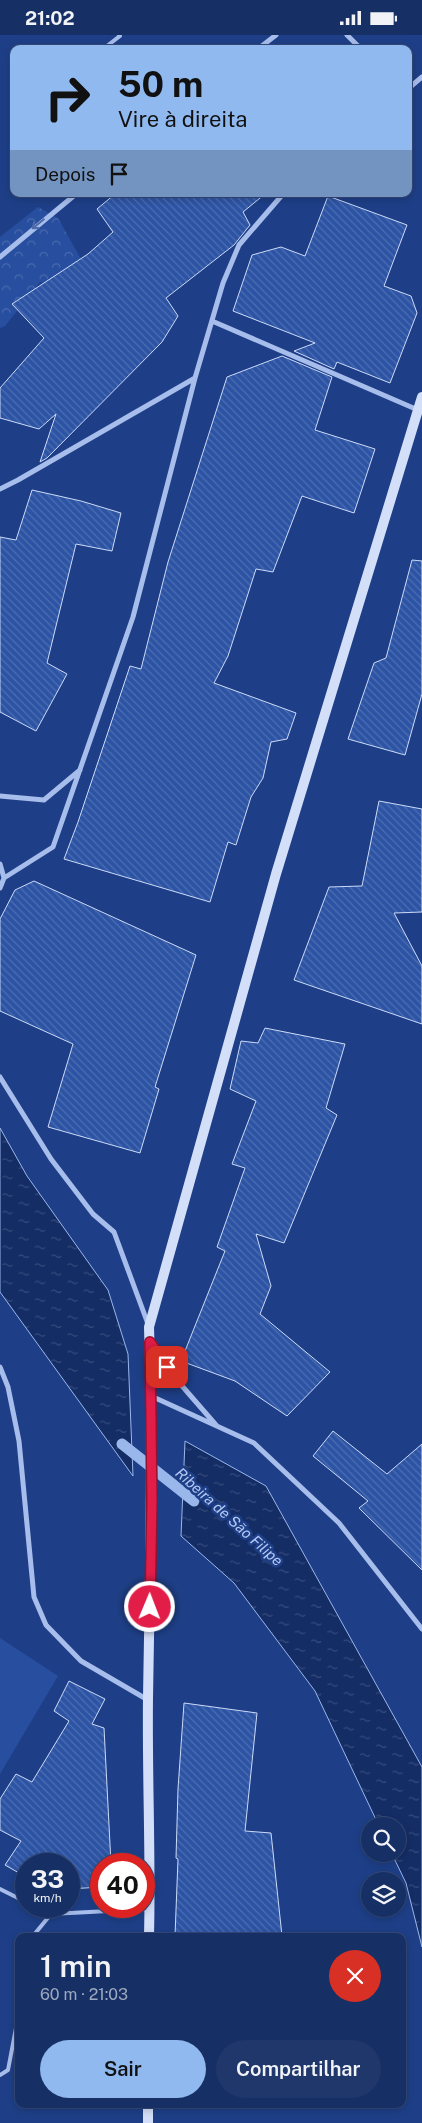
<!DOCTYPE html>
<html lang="pt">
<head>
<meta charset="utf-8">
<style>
	body { margin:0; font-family:"Public Sans",sans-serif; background:#1f376b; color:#f1f3f6; height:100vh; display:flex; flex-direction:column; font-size:19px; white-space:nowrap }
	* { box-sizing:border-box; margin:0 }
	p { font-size:16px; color:#9ea9bf }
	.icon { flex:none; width:28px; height:28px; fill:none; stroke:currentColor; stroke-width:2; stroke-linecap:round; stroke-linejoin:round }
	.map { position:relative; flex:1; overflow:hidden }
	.details { position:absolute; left:15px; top:1898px; width:391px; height:175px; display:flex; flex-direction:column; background:#162f65; border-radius:10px; box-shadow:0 2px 8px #0003,0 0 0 1px #354a79 }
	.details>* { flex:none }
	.banner { position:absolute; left:10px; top:10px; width:402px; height:152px; border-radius:10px; box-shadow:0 2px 8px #0003,0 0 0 1px #354a79; background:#90b9f0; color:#111; overflow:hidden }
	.fabs { position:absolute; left:361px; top:1782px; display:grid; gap:10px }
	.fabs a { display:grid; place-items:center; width:45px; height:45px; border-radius:50%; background:#162f65; box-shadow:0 2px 8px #0003,0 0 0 1px #354a79; font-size:25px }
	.speed { position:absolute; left:15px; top:1818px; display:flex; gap:10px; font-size:25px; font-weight:700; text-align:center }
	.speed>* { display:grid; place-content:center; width:65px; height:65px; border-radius:50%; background:#162f65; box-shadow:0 2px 8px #0003,0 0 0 1px #354a79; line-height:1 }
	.speed small { font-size:12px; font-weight:400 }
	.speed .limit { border:8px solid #d22; background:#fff; color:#111 }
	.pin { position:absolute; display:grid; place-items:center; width:42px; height:42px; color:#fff; margin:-21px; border-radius:10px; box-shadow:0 2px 8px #0006 }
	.me { position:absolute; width:55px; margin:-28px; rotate:1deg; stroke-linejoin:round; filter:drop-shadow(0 0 4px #0008) }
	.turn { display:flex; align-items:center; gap:18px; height:105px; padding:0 25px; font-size:22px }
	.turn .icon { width:65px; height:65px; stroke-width:2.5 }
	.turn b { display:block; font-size:35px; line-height:42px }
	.then { display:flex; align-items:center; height:48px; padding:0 25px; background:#0003; gap:10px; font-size:19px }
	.round { display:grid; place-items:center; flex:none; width:52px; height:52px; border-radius:26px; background:#1f376b }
	.head { display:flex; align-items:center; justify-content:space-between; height:85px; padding:0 25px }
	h1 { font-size:30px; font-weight:600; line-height:38px }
	.primary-button { display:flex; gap:10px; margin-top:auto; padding:10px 25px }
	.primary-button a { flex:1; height:58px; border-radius:30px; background:#90b9f0; color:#111; font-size:20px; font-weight:600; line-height:58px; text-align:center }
	.primary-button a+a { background:#1f376b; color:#f1f3f6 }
	.status { display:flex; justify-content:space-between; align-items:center; height:35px; padding:0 25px; background:#162f65; direction:ltr }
	.status svg { height:14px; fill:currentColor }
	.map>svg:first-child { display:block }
</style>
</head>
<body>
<div class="status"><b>21:02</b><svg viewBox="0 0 49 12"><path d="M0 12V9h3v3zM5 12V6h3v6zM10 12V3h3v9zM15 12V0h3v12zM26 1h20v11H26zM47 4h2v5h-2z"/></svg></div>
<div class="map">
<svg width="422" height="2088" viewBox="0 0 422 2088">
	<defs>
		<pattern id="forest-crowns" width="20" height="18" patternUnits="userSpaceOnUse" patternTransform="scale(1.25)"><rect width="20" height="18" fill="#284f9f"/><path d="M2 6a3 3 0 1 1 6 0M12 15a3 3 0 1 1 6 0" fill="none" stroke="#4869ad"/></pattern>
		<pattern id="water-ripples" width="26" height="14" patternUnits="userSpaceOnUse" patternTransform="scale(1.25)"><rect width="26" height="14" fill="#142d65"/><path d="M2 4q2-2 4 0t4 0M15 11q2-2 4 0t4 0" fill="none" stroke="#374c7c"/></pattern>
		<pattern id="building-back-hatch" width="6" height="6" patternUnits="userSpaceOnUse" patternTransform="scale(1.25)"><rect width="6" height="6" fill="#2d54a4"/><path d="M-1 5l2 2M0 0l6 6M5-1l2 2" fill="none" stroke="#4c6eb2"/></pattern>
	</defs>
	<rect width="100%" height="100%" fill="#1e3f87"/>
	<!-- forest -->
	<path fill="url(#forest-crowns)" d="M 38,172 L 58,183 L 86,233 L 69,252 L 40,247 L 5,291 L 0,293 L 0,202 Z"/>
	<!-- pitch -->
	<path fill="#284f9f" d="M 0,1603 L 58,1641 L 0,1739 Z"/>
	<!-- water -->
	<path fill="url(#water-ripples)" stroke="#9ab7ec" d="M 0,1093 L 27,1141 L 108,1255 L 128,1319 L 133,1441 L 0,1257 Z
		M 185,1406 L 266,1451 L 422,1732 L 422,1912 L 406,1848 L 392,1819 L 398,1819 L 398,1791 L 379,1791 L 315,1656 L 234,1548 L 181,1501 Z"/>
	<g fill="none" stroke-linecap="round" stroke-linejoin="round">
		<!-- stream -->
		<path stroke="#9ab7ec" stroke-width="11" d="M 122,1409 L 194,1466"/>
	</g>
	<!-- building -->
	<path fill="url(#building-back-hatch)" stroke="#ccdaf8" d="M 115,159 L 265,159 L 243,177 L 250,190 L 234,210 L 166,263 L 178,281 L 162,307 L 47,423 L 40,427 L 56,379 L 39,394 L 0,383 L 0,353 L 44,303 L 12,269 L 88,219 L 113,197 L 97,174 Z
		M 328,161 L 407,190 L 384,251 L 411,261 L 417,278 L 390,348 L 337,327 L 334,334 L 294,316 L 315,308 L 233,276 L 252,220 L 281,212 L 305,221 Z
		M 282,321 L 332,342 L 315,395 L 375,414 L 354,478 L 302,461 L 273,537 L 256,534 L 228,621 L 214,648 L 296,678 L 287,704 L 271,707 L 263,743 L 251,762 L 236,810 L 228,807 L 210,867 L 64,824 L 78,787 L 130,631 L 141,634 L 168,527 L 227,342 Z
		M 32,455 L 81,466 L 121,478 L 112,516 L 76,509 L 47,628 L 67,639 L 36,696 L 0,677 L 0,502 L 16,505 Z
		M 412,525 L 422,526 L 422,659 L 405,720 L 348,704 L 374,628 L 386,623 Z
		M 379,766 L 422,774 L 422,877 L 394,878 L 422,931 L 422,989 L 294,945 L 329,852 L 362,851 Z
		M 34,846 L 196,920 L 155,1052 L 159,1054 L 140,1118 L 48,1092 L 73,1009 L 0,976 L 0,884 L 15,855 Z
		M 265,993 L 345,1009 L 326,1073 L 337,1080 L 284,1208 L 256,1199 L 271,1251 L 260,1279 L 330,1337 L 287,1381 L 235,1346 L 181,1326 L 225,1216 L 217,1212 L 245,1133 L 232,1129 L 256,1066 L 230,1054 L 241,1006 L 258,1008 Z
		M 333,1396 L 387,1439 L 422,1409 L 422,1535 L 359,1473 L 368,1466 L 313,1421 Z
		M 69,1646 L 105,1664 L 92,1689 L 104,1693 L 111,1829 L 101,1829 L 101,1852 L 69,1854 L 69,1829 L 26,1829 L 26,1842 L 5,1830 L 21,1806 L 0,1795 L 0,1764 L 16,1739 L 32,1747 L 69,1686 L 54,1676 Z
		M 184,1668 L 257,1678 L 245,1796 L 271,1798 L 282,1901 L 175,1901 L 178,1824 L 176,1823 L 178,1754 Z"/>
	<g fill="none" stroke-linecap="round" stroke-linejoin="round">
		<!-- lane -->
		<path stroke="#a7bdeb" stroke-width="4" d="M 103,14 L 120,1 L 119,0
			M 0,1854 L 26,1867
			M 35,1871 L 51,1879
			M 33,1901 L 51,1879 L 147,1874
			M 0,2040 L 8,2035 L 16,1993 L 19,1958"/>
		<!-- street -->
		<path stroke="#a7bdeb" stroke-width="5" d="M 347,0 L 361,14
			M 258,14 L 276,0
			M 409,53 L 422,42
			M 0,222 L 76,159
			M 212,286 L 418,375
			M 0,454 L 18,445 L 195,343
			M 0,761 L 44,765 L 80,735
			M 0,829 L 4,843
			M 0,853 L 4,843 L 53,812 L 133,582 L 195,343 L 223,248 L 239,210 L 283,159
			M 0,1042 L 51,1124 L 93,1179 L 114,1197 L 148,1289
			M 151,1309 L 176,1344 L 216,1390
			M 0,1332 L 8,1352 L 19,1406 L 34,1562 L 46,1590 L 81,1626 L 148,1665
			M 151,1361 L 254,1408 L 339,1488 L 422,1594"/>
		<!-- secondary -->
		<path stroke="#d3def8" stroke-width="10" d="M 149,1901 C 151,1822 147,1742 148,1663 C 150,1539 153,1416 149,1292 L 276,839 L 422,362
			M 148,2069 L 148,2088"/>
	</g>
	<!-- one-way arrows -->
	<defs><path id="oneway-shaft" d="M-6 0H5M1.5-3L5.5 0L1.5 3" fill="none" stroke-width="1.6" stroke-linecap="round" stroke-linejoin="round" transform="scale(1.25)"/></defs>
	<use stroke="#4e6baa" href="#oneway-shaft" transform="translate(38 189) rotate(141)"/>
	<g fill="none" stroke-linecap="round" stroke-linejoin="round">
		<defs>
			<path id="route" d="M 150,1572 L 152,1466 L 150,1307 L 167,1332"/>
		</defs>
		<!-- route casing -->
		<use href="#route" stroke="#92132f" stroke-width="12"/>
		<!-- route -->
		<use href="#route" stroke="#e11d48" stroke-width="9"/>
	</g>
	<g text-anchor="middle" stroke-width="5" stroke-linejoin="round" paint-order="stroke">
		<!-- water labels -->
		<g font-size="15" font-style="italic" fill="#b3c8f2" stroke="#1e3f87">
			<text transform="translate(229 1482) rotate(42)" y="5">Ribeira de São Filipe</text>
		</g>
	</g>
</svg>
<div class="fabs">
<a><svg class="icon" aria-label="search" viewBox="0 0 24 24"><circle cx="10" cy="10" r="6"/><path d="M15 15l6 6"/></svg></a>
<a><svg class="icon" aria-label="layers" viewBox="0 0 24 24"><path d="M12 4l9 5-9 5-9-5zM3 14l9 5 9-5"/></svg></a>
</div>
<div class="speed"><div>33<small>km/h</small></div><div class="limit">40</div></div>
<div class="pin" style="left:167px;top:1332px;background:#d93025"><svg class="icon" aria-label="arrive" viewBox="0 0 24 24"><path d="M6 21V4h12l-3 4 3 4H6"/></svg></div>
<svg class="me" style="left:150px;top:1572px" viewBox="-20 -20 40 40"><circle r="17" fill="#e11d48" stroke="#fff" stroke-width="3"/><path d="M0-11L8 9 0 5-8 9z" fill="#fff"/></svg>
<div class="banner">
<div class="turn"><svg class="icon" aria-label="right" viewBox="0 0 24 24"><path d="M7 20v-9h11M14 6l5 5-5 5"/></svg><div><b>50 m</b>Vire à direita</div></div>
<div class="then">Depois<svg class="icon" aria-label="arrive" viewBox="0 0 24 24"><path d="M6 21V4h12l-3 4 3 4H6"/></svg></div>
</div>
<section class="details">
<div class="head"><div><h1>1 min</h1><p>60 m · 21:03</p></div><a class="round" style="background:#d93025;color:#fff"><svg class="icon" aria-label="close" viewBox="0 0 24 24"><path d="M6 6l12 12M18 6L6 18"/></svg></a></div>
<div class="primary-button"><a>Sair</a><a>Compartilhar</a></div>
</section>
</div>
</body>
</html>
